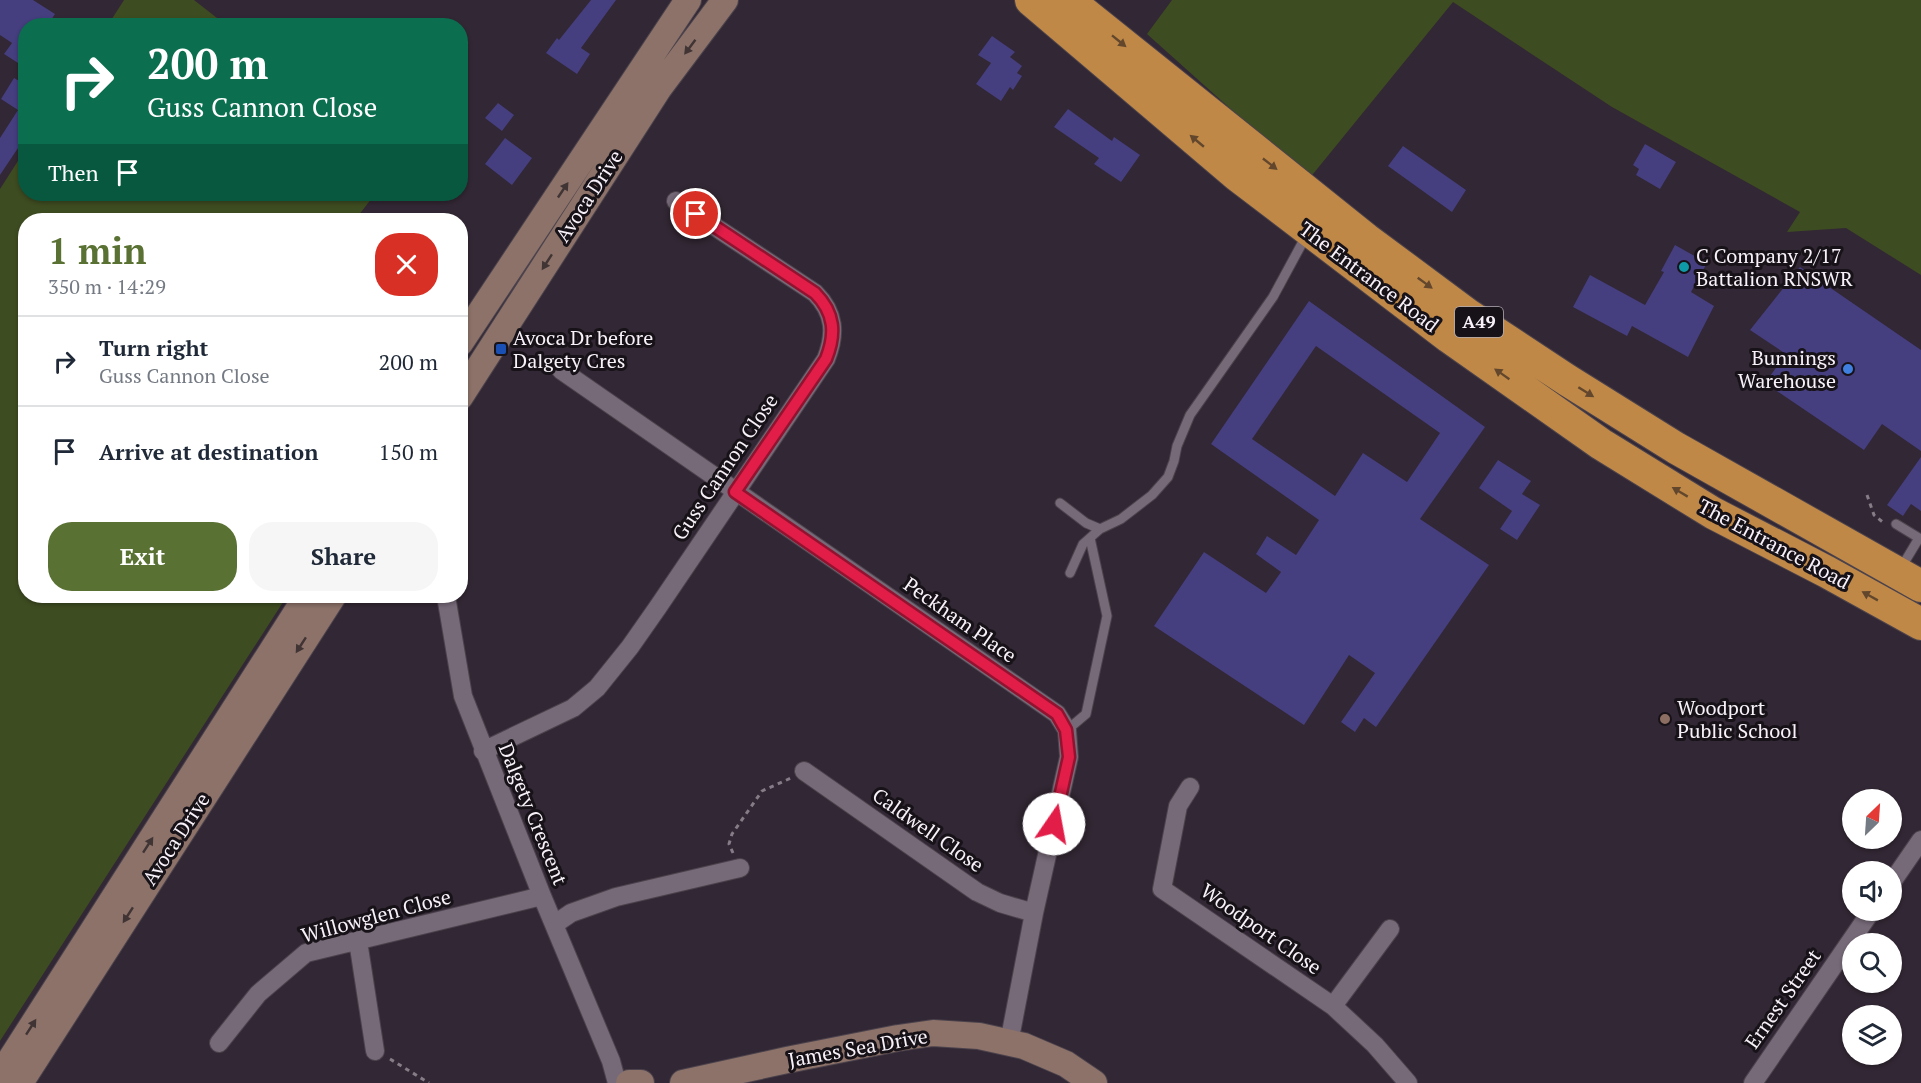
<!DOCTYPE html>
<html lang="en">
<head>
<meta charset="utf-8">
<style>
	body { margin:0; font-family:"PT Serif",serif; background:#f6f6f7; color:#1f2937; height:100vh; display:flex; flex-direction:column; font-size:22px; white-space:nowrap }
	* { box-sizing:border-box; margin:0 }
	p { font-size:20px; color:#747a83 }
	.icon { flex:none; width:33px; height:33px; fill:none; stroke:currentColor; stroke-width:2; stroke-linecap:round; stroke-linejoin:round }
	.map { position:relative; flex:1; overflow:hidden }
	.panel { position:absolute; left:18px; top:213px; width:450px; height:390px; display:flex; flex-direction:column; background:#fff; border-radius:24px; box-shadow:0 2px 4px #0004 }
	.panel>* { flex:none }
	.hud { position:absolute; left:18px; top:18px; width:450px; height:183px; border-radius:24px; box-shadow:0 2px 4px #0004; background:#0b6e4f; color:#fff; overflow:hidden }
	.needle { width:39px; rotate:25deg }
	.buttons { position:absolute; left:1842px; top:789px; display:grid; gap:12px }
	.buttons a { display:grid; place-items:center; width:60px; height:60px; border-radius:50%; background:#fff; box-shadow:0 2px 4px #0004; font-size:30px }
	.pin { position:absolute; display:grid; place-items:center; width:51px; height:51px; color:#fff; margin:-26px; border:3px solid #fff; border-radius:50%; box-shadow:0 2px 6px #0007 }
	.me { position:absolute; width:66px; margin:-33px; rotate:12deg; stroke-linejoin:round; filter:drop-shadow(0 0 4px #0008) }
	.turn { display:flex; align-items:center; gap:21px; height:126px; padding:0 30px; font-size:27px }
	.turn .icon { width:78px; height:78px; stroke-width:2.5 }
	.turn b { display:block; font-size:42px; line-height:51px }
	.then { display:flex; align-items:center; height:57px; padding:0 30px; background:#0003; gap:12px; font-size:22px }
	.round { display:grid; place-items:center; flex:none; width:63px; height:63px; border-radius:24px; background:#f6f6f7 }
	.overview { display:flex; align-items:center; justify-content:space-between; height:102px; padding:0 30px }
	h1 { font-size:36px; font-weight:600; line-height:45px; color:#597132 }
	.button { display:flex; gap:12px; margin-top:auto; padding:12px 30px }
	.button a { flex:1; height:69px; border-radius:24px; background:#597132; color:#fff; font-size:24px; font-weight:600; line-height:69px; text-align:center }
	.button a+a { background:#f6f6f7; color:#1f2937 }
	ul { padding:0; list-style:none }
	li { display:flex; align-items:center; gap:18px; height:90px; padding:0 30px; border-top:2px solid #e0e1e3 }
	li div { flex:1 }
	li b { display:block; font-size:22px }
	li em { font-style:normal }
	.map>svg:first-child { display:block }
</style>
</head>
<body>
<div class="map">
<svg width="1921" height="1083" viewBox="0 0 1921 1083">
	<rect width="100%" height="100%" fill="#322734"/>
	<!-- green -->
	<path fill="#3e4c21" d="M 124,0 L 194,0 L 226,25 L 108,25 Z
		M 1172,0 L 1921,0 L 1921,275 L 1846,228 L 1787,232 L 1800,212 L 1612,107 L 1453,2 L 1309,179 L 1147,34 Z
		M 25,150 L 26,194 L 375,194 L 355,220 L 26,220 L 26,596 L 287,596 L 0,1041 L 0,189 Z"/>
	<!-- building -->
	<path fill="#453e7f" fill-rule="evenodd" d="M 0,0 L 33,0 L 55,14 L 47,26 L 26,26 L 26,68 L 4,54 L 12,43 L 0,35 Z
		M 591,0 L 616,0 L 581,48 L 590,54 L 577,74 L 546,53 L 557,38 L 559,40 Z
		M 992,36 L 1015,52 L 1010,57 L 1022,66 L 1017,73 L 1022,76 L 1013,90 L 1010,87 L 1001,101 L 976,84 L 991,63 L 978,55 Z
		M 14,78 L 26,85 L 26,136 L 0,175 L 0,138 L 18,110 L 1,99 Z
		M 498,103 L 514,115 L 502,131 L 485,118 Z
		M 1068,109 L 1112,141 L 1114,137 L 1140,155 L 1121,182 L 1094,164 L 1099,158 L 1054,127 Z
		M 505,138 L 532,158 L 512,185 L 485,164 Z
		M 1645,144 L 1676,162 L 1660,189 L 1636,175 L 1639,169 L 1633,165 Z
		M 1403,146 L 1466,190 L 1452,212 L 1388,166 Z
		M 1675,245 L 1707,263 L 1691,292 L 1714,306 L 1688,357 L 1632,326 L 1627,336 L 1573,307 L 1590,275 L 1645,305 L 1664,272 L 1661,271 Z
		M 1800,267 L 1921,350 L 1921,451 L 1882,424 L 1864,450 L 1765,383 L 1786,354 L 1750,330 Z
		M 1309,301 L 1485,427 L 1420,519 L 1489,565 L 1376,727 L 1364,718 L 1355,732 L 1341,722 L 1375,673 L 1349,655 L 1304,725 L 1154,626 L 1204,552 L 1266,593 L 1281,572 L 1256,554 L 1267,536 L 1296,555 L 1319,520 L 1211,444 ZM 1316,346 L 1440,433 L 1407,482 L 1363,453 L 1335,496 L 1252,439 Z
		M 1921,457 L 1921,511 L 1911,504 L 1903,516 L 1887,505 Z
		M 1498,460 L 1531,481 L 1522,494 L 1540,505 L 1517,540 L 1500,529 L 1512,511 L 1479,488 Z"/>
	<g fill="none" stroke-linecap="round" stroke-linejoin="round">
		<defs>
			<path id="lane" d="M 1060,503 L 1086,523 L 1100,529
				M 1896,524 L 1919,538
				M 1901,568 L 1919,538 L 1921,539
				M 1070,573 L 1083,544 L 1100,529 L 1121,519 L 1152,495 L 1168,477 L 1174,461 L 1177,446 L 1190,415 L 1273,297 L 1306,236
				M 1067,730 L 1086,714 L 1107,616 L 1090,538"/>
			<path id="street" d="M 561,370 L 1057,714 L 1067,730 L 1069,757 L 1034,913 L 1009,1043
				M 446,596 L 463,696 L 542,896 L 611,1061 L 617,1083
				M 483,751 L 573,708 L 597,688 L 630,647 L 658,607 L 826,359 C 836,334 835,313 815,293 L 676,201
				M 804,771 L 977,892 L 1000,903 L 1034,913
				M 1190,787 L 1178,806 L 1162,889 L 1333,1006 L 1375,1045 L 1408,1083
				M 1892,882 L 1921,840
				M 555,924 L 571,913 L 616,897 L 740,868
				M 358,941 L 375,1051
				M 1333,1006 L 1390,929
				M 219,1043 L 258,994 L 306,953 L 542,896
				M 1753,1083 L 1872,910"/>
			<path id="secondary" d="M 460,343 L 688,0
				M 460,397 L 659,88 L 725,0
				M 0,1076 L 307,596
				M 20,1083 L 333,596
				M 629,1083 L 641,1083
				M 683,1083 L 787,1060 L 898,1038 L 933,1033 L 979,1036 L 1024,1046 L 1066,1064 L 1094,1083"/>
			<path id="highway" d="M 1031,0 L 1238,176 L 1449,337 L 1601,444 L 1713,513 L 1827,572 L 1921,624
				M 1068,0 L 1366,239 L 1467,314 L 1567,380 L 1676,448 L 1921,586"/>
		</defs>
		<!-- lane casing -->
		<use href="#lane" stroke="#4b424c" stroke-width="11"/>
		<!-- street casing -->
		<use href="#street" stroke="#4b424c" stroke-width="20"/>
		<!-- secondary casing -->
		<use href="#secondary" stroke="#4b424c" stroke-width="28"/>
		<!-- highway casing -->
		<use href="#highway" stroke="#4b424c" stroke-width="34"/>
		<!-- path -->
		<path stroke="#857c87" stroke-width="3" stroke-dasharray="4.5 4.5" stroke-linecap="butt" d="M 1867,495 L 1874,515 L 1885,524
			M 733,853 L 729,844 L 732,834 L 762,791 L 791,778
			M 390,1059 L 429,1083"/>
		<!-- lane -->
		<use href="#lane" stroke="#766978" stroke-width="9"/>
		<!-- street -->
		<use href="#street" stroke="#766978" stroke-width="18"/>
		<!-- secondary -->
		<use href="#secondary" stroke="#8c7269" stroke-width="26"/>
		<!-- highway -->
		<use href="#highway" stroke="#bf8847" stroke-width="32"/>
	</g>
	<!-- one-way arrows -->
	<defs><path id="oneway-solid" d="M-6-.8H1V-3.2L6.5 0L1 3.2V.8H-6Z" transform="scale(1.5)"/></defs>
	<g fill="#63472d">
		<use href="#oneway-solid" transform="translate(1119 41) rotate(39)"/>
		<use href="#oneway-solid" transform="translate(1197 141) rotate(-140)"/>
		<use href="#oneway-solid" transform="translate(1270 164) rotate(38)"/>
		<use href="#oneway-solid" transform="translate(1425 283) rotate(36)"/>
		<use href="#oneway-solid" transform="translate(1502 374) rotate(-145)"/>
		<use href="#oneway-solid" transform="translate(1586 392) rotate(32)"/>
		<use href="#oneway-solid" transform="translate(1680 492) rotate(-149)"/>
		<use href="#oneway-solid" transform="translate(1870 596) rotate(-151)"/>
	</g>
	<g fill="#403434">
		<use href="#oneway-solid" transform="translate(690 47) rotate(127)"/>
		<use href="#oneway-solid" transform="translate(563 190) rotate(-56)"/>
		<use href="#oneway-solid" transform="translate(547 262) rotate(123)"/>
		<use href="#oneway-solid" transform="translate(301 645) rotate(123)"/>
		<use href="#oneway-solid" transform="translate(148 845) rotate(-57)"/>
		<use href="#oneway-solid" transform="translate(128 915) rotate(123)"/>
		<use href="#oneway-solid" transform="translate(31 1027) rotate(-57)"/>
	</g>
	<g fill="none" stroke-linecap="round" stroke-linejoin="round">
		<defs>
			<path id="route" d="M 696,214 L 815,293 C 835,313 836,334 826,359 L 735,492 L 1057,714 L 1066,730 L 1069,757 L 1054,824"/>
		</defs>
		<!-- route casing -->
		<use href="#route" stroke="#92132f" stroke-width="15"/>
		<!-- route -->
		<use href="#route" stroke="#e11d48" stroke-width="10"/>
	</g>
	<!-- markers -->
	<circle fill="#0f9aa8" stroke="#171218" stroke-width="2" cx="1684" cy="267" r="6"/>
	<rect fill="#1a4fb4" stroke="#171218" stroke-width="2" x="495" y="343" width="12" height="12" rx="3"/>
	<circle fill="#3f7fe0" stroke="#171218" stroke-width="2" cx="1848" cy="369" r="6"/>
	<circle fill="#8d6e63" stroke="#171218" stroke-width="2" cx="1665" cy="719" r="6"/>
	<g text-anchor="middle" stroke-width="6" stroke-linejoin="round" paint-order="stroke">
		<!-- shield labels -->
		<rect fill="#171218" stroke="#b4aeb6" stroke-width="1.5" x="1455" y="307" width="48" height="30" rx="4.5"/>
		<g font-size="18" font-weight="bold" fill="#f8f1f9">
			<text x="1479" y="328">A49</text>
		</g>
		<!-- street labels -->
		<g font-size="20" fill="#f8f1f9" stroke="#171218">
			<text transform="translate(589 196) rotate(-57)" y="7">Avoca Drive</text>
			<text transform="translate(1369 277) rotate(37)" y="7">The Entrance Road</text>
			<text transform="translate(725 467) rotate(-56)" y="7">Guss Cannon Close</text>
			<text transform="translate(1774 544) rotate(28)" y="7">The Entrance Road</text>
			<text transform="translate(960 620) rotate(35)" y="7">Peckham Place</text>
			<text transform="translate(533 814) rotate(68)" y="7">Dalgety Crescent</text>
			<text transform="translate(928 830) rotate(35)" y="7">Caldwell Close</text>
			<text transform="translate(176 839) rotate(-57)" y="7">Avoca Drive</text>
			<text transform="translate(376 916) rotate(-15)" y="7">Willowglen Close</text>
			<text transform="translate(1261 929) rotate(35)" y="7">Woodport Close</text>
			<text transform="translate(1783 999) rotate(-55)" y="7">Ernest Street</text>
			<text transform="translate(858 1048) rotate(-10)" y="7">James Sea Drive</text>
		</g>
		<!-- poi labels -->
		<g font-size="20" fill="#f8f1f9" stroke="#171218" text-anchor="start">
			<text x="1696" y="263">C Company 2/17<tspan x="1696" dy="23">Battalion RNSWR</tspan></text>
			<text x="513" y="345">Avoca Dr before<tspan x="513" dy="23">Dalgety Cres</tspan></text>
			<text x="1836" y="365" text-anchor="end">Bunnings<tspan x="1836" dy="23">Warehouse</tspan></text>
			<text x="1677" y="715">Woodport<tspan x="1677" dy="23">Public School</tspan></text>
		</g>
	</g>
</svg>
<div class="buttons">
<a><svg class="needle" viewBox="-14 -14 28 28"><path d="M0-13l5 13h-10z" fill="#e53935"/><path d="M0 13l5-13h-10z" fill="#747a83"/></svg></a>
<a><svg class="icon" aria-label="sound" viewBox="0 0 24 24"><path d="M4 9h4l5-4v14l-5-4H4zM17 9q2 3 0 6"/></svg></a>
<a><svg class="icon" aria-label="search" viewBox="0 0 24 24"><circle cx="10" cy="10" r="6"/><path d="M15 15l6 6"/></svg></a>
<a><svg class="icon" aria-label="layers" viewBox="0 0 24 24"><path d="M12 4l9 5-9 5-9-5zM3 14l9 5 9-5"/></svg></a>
</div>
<div class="pin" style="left:696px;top:214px;background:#d93025"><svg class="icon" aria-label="arrive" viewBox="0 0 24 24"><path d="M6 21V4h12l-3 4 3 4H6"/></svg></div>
<svg class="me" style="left:1054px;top:824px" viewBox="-20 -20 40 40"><circle r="19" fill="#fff"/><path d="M0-13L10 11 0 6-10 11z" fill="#e11d48"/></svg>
<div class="hud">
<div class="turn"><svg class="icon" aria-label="right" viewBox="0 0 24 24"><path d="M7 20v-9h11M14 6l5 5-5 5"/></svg><div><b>200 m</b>Guss Cannon Close</div></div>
<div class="then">Then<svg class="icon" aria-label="arrive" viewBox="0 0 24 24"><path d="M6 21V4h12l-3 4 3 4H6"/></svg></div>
</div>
<section class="panel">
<div class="overview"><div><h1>1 min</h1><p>350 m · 14:29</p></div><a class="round" style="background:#d93025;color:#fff"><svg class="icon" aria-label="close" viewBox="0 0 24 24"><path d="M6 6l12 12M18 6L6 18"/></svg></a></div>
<ul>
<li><svg class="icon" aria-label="right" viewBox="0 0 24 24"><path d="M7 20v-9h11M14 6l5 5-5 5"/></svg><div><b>Turn right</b><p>Guss Cannon Close</p></div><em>200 m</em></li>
<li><svg class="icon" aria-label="arrive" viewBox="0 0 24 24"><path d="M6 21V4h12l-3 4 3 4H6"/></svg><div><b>Arrive at destination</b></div><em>150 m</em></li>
</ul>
<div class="button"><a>Exit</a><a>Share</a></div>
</section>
</div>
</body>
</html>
